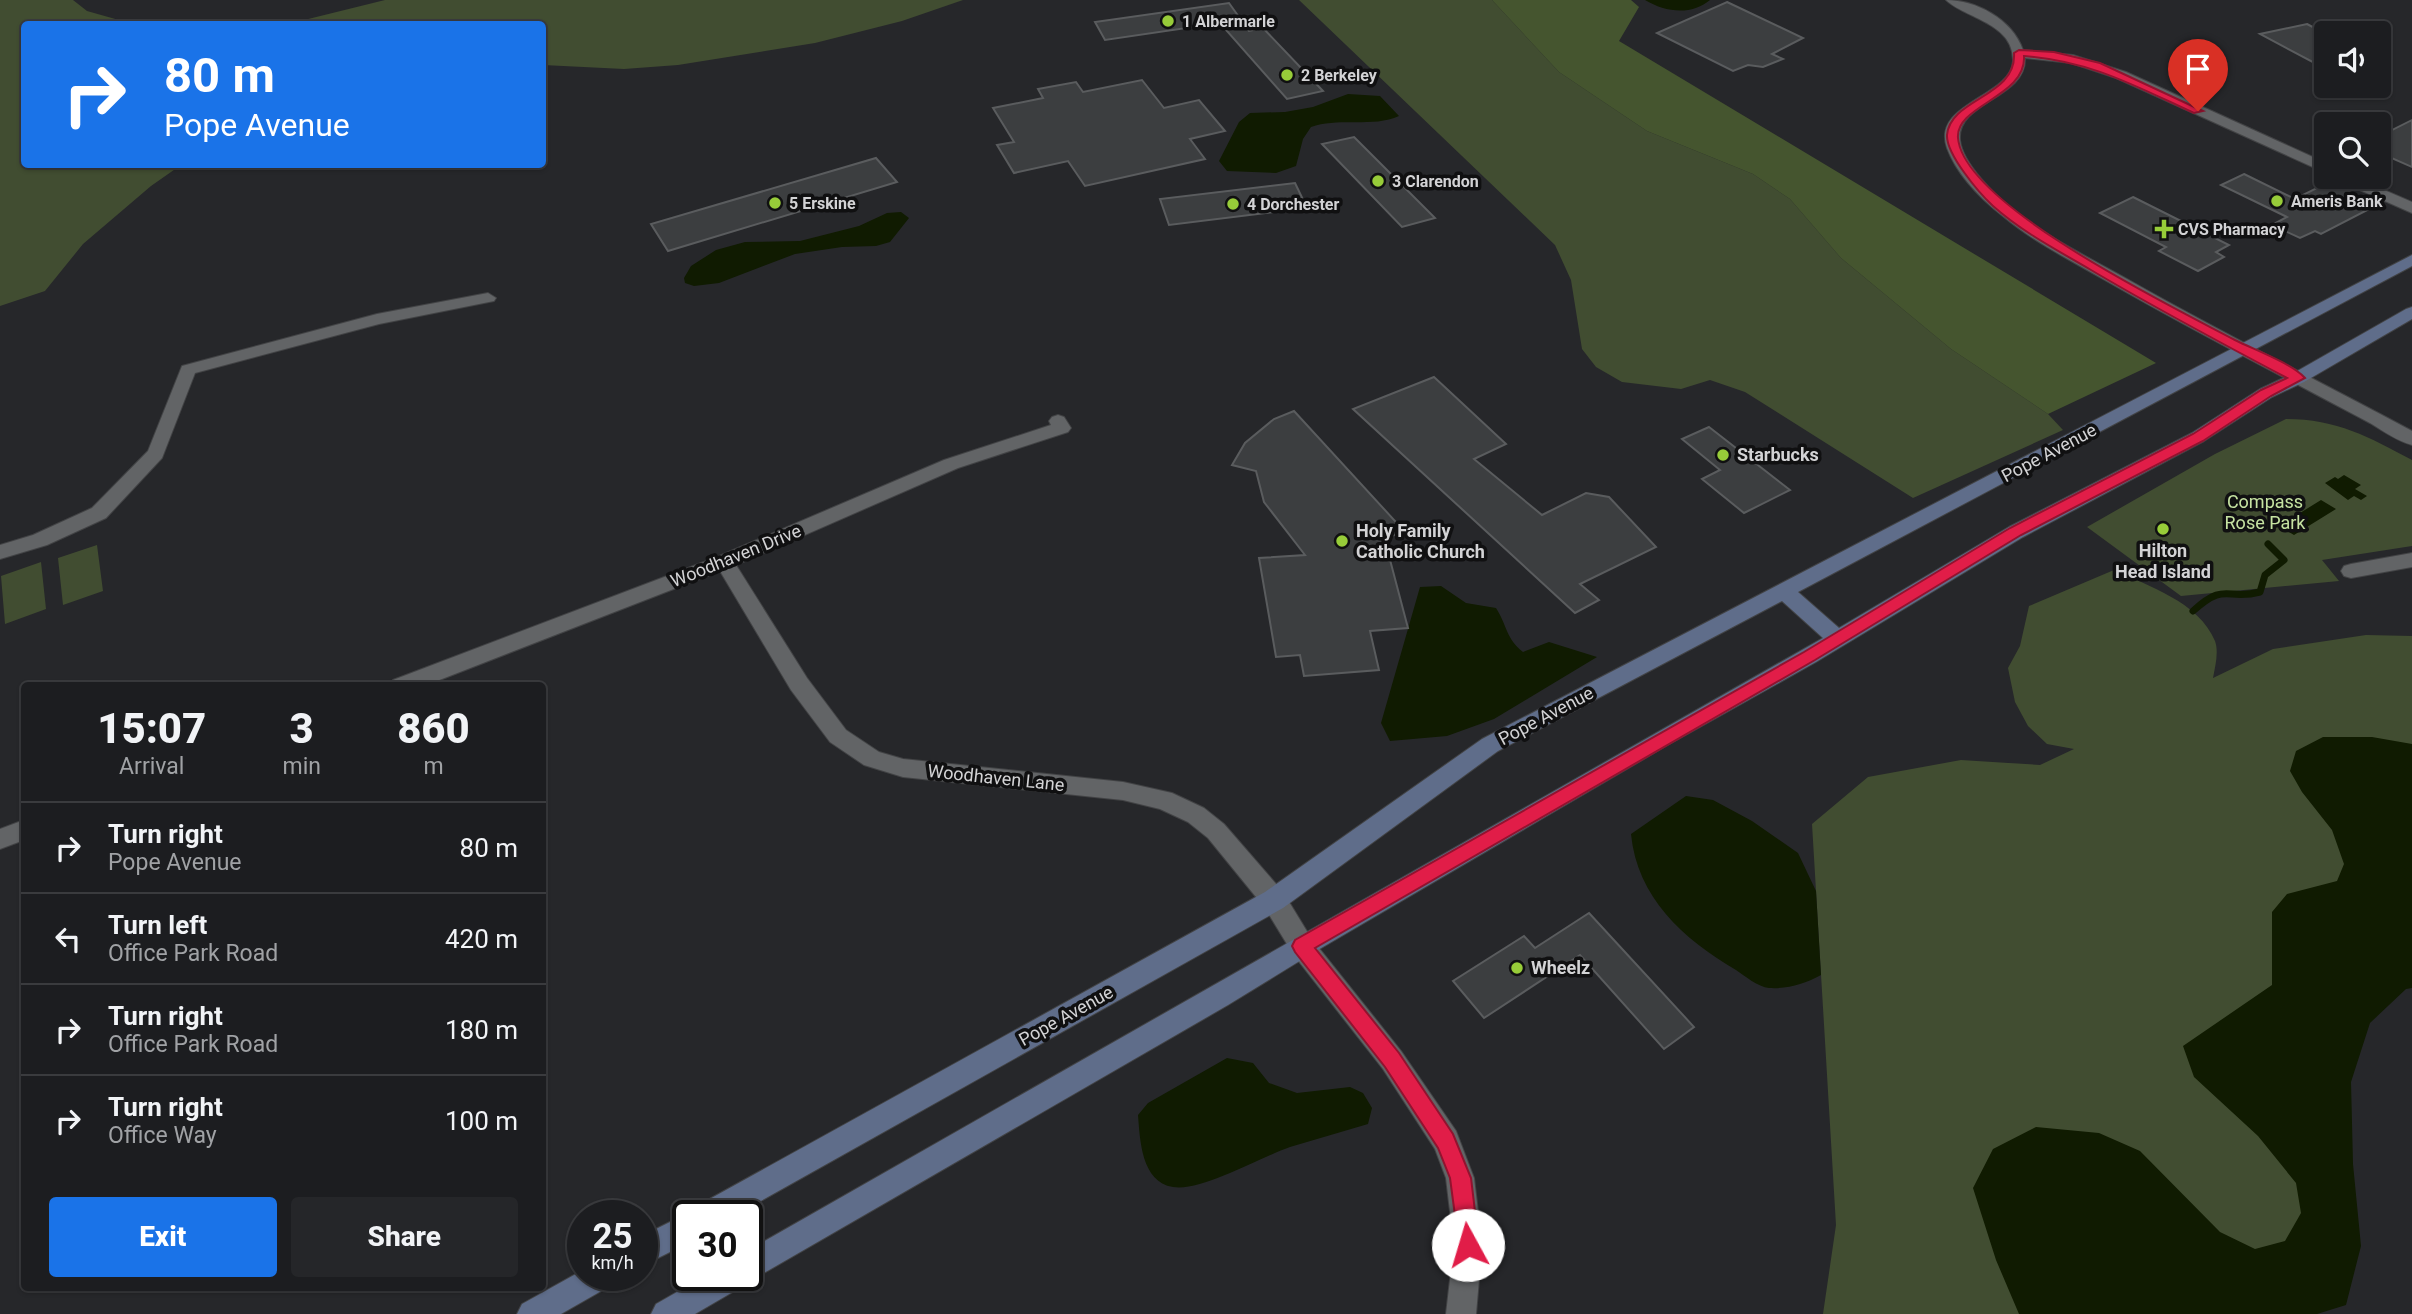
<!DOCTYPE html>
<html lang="en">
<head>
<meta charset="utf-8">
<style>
	body { margin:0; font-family:Roboto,sans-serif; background:#252629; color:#f1f3f6; height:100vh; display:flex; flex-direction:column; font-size:26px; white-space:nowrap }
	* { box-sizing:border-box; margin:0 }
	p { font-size:23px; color:#a0a2a5 }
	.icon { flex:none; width:38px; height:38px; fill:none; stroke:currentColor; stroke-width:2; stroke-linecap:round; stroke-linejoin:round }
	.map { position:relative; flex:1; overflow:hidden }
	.panel { position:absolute; left:21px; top:682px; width:525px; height:609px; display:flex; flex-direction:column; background:#1c1d20; border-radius:7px; box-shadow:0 2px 5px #0004,0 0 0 2px #3a3b3e }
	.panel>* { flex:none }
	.top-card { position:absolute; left:21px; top:21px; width:525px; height:147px; border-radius:7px; box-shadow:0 2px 5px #0004,0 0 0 2px #3a3b3e; background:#1a73e8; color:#fff; overflow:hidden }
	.tools { position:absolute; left:2314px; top:21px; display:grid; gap:14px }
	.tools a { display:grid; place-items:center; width:77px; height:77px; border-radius:7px; background:#1c1d20; box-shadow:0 2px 5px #0004,0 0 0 2px #3a3b3e; font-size:35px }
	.speed { position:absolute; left:567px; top:1200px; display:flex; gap:14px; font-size:35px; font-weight:700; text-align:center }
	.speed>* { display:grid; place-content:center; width:91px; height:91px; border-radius:50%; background:#1c1d20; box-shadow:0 2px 5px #0004,0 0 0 2px #3a3b3e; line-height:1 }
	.speed small { font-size:18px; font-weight:400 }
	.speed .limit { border:4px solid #111; border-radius:10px; background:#fff; color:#111 }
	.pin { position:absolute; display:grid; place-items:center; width:60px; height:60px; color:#fff; margin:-72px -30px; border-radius:50% 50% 50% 0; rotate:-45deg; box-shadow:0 0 7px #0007 }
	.pin .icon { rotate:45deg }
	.me { position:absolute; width:77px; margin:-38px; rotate:354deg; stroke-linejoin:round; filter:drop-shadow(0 0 5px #0008) }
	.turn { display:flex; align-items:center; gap:24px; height:147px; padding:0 28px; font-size:32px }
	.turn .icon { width:91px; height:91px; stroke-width:2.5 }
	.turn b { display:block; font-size:49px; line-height:60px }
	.eta { display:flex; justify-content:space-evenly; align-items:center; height:119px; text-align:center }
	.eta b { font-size:42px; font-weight:800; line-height:49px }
	.action { display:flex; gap:14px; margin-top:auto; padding:14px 28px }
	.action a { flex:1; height:80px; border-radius:7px; background:#1a73e8; color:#fff; font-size:28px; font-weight:800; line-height:80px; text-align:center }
	.action a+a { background:#252629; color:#f1f3f6 }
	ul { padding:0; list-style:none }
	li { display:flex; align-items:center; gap:21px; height:91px; padding:0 28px; border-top:2px solid #3a3b3e }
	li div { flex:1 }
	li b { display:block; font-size:26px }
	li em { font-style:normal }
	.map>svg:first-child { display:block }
</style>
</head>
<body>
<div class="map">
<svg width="2412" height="1314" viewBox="0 0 2412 1314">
	<rect width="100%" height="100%" fill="#26272a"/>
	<!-- green -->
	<path fill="#414d31" d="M 0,0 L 73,0 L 87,11 L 133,24 L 24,24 L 24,164 L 181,165 L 151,186 L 83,244 L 45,291 L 0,306 Z
		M 385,0 L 963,0 L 902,21 L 815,43 L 678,65 L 624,69 L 543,65 L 542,24 L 288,24 Z
		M 1299,0 L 1492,0 L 1559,72 L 1647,131 L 1753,174 L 1790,199 L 1841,258 L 1951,349 L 2048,414 L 2063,430 L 1913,498 L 1745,392 L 1710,380 L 1681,389 L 1622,382 L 1596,367 L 1582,349 L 1571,280 L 1555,245 Z
		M 2286,419 C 2337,419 2369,437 2412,460 L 2412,546 L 2322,560 L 2339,581 L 2181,596 L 2087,527 L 2215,454 Z
		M 97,545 L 103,591 L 63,605 L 58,558 Z
		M 41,562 L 46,609 L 5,624 L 1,576 Z
		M 2114,570 C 2148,586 2199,602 2215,641 C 2219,652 2215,667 2213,678 L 2273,649 L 2366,635 L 2412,636 L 2412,915 L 2343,930 L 2338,1256 L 2184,1314 L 1823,1314 L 1836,1225 L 1812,824 L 1868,777 L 1961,760 L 2040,765 L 2074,749 L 2047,744 L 2028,726 L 2015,702 L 2008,668 L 2020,646 L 2029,606 Z"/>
	<!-- forest -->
	<path fill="#45552f" d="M 1492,0 L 1631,0 L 1639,7 L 1619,41 L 2156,363 L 2048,414 L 1951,349 L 1841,258 L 1790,199 L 1753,174 L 1647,131 L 1559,72 Z"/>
	<!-- water -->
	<path fill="#101b01" d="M 1645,0 L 1710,0 C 1691,16 1665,12 1645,0 Z
		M 1348,94 L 1380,96 L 1399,116 C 1373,128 1339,117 1311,127 L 1303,139 L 1296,166 L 1276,173 L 1227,171 L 1219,161 L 1239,122 L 1250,113 L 1285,112 L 1313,107 Z
		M 901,212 L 909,218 L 890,242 L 876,246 L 842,247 L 795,254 L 719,283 L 694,286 L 685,283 L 684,278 L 691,266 L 716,250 L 745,242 L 800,241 L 859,226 L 887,213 Z
		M 2344,475 L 2361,485 L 2355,489 L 2367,496 L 2361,500 L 2354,496 L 2348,500 L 2325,483 L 2335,477 L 2338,479 Z
		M 2321,500 L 2336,509 L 2294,535 L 2279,526 Z
		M 1441,586 L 1466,603 L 1496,608 C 1507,625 1506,639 1523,652 L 1549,642 L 1597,657 L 1494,719 L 1447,736 L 1390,741 L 1381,723 L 1420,587 Z
		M 2323,737 L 2372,737 L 2412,744 L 2412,988 L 2406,989 L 2370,1023 L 2351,1082 L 2353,1164 L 2361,1246 L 2346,1305 L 2317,1314 L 2019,1314 L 1996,1260 L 1973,1188 L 1993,1149 L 2036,1127 L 2099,1133 L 2140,1151 L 2220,1232 L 2255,1249 L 2285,1241 L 2301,1213 L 2296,1183 L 2258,1136 L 2194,1077 L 2183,1046 L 2272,985 L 2272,912 L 2287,894 L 2337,881 L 2344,864 L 2332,830 L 2302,792 L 2290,771 L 2296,751 Z
		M 1686,796 L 1713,800 L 1752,821 L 1798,853 L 1816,891 L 1821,975 C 1804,984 1789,989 1769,988 C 1758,987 1745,976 1736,970 C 1683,939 1637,897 1631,834 Z
		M 1227,1058 L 1253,1063 L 1269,1083 L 1297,1093 L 1350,1087 L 1363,1093 L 1372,1108 L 1368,1124 C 1342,1132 1316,1139 1290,1147 C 1261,1157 1201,1192 1173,1187 C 1141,1182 1140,1139 1138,1115 L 1148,1103 Z"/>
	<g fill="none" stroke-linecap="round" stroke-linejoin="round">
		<!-- stream -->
		<path stroke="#101b01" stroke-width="7" d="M 2193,611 C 2226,581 2226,601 2260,592 L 2265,575 L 2284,560 L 2268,544"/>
	</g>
	<!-- building -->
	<path fill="#3c3e40" stroke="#5a5c5e" stroke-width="2" d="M 1727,2 L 1803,38 L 1772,54 L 1783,59 L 1763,67 L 1748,65 L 1733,71 L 1657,33 Z
		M 1229,3 L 1249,31 L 1263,28 L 1323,91 L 1287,99 L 1220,23 L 1105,40 L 1095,22 Z
		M 2307,24 L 2326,34 L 2326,69 L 2260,34 Z
		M 1142,80 L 1164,108 L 1199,100 L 1225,131 L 1190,139 L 1205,159 L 1085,186 L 1068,161 L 1014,173 L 997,145 L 1014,142 L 993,108 L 1043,98 L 1038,89 L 1076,82 L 1083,92 Z
		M 2412,120 L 2412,167 L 2378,152 L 2378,137 Z
		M 1354,137 L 1435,218 L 1402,227 L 1322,144 Z
		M 876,158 L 897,182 L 668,251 L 651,224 Z
		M 2244,174 L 2295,199 L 2329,182 L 2377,205 L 2321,234 L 2315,231 L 2300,238 L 2272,225 L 2287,217 L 2221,185 Z
		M 1295,183 L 1307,208 L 1169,225 L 1160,199 Z
		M 2133,197 L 2229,245 L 2216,252 L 2224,257 L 2198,271 L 2159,251 L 2166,247 L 2100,213 Z
		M 1434,377 L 1506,444 L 1474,459 L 1542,515 L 1586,493 L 1609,497 L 1656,547 L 1580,584 L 1599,600 L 1575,613 L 1353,409 Z
		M 1294,411 L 1406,533 L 1384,537 L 1408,628 L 1370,631 L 1379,670 L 1304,676 L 1300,655 L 1276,657 L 1259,558 L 1305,555 L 1264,502 L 1256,471 L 1232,465 L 1245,443 L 1274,419 Z
		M 1709,427 L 1790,490 L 1744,513 L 1702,479 L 1720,470 L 1682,439 Z
		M 1589,913 L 1694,1027 L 1664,1049 L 1580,955 L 1484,1018 L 1453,981 L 1524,936 L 1535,948 Z"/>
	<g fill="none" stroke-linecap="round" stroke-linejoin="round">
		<defs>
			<path id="street" d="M 1946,0 C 1976,0 2012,19 2023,50 L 2073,55 L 2126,72 L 2326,163 L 2326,173 L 2116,78 L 2071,63 L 2025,58 C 2027,98 1956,102 1960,140 C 1962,163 1996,196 2013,210 C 2048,238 2088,257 2127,279 C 2220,332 2317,380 2412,431 L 2412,445 C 2397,441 2383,431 2370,423 C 2348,411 2326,400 2304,388 C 2237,353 2169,317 2103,279 C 2070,260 2034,242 2004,217 C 1982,200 1957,175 1947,148 C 1931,103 2011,97 2013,61 C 2014,23 1966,19 1946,0 Z
				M 2335,177 L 2354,177 L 2412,202 L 2412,213 L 2337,180 Z
				M 488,293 L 496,298 L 494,301 L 379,324 L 195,373 L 162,458 L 106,518 L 47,545 L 0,559 L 0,545 L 33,535 L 92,508 L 148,451 L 182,366 L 377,314 Z
				M 1058,415 L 1064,417 L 1071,428 L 1068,432 L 958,468 L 736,565 L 807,678 L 846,730 L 879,752 L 903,759 L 1123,782 L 1172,793 L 1204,808 L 1224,824 L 1283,892 L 1311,938 L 1401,1051 L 1456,1131 L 1474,1178 L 1482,1245 L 1476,1314 L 1446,1314 L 1454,1245 L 1446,1178 L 1435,1149 L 1383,1069 L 1293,954 L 1265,908 L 1208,838 L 1188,822 L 1160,809 L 1123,800 L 903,777 L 864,765 L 830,742 L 791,690 L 720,571 L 424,686 L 390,686 L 393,680 L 717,557 L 944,460 L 1051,425 L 1049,421 L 1052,417 Z
				M 2412,553 L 2412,567 L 2351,578 L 2344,576 L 2341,571 L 2344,566 L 2351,564 Z
				M 24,820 L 24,840 L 0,849 L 0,829 Z"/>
			<path id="secondary" d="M 2412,255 L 2412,266 L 1798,592 L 1839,628 L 2009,527 L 2192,433 L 2260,389 L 2292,374 L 2406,309 L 2412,307 L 2412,319 L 2304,382 L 2272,397 L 2204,441 L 2023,537 L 1816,662 L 1666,746 L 1311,954 L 1228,1005 L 757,1277 L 746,1281 L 743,1286 L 695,1314 L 651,1314 L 656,1304 L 705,1276 L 747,1276 L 747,1251 L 1823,638 L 1782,601 L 1498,751 L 1283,908 L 734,1216 L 688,1216 L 688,1243 L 642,1266 L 642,1236 L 688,1213 L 693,1215 L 697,1206 L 1265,892 L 1482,739 Z
				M 583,1270 L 583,1276 L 615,1276 L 610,1286 L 561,1314 L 517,1314 L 522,1304 Z"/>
		</defs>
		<!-- street casing -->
		<use href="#street" stroke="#424345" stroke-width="2"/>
		<!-- secondary casing -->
		<use href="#secondary" stroke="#424345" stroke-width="2"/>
		<!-- street -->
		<use href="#street" fill="#626466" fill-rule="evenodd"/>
		<!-- secondary -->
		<use href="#secondary" fill="#5f6d8a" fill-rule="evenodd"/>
	</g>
	<!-- route -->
	<path fill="#e11d48" stroke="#92132f" stroke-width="2" d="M 2019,50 L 2054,52 L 2100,63 L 2203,111 L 2194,113 C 2135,86 2091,61 2024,56 C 2027,97 1955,105 1958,138 C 1964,206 2177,309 2235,340 C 2255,350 2291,363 2305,378 L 2271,396 L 2203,441 L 2021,535 L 1815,660 L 1315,948 L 1399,1053 L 1453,1134 L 1471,1178 L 1479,1245 L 1476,1253 L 1468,1256 L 1460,1253 L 1450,1178 L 1438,1148 L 1385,1067 L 1295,952 L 1292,946 L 1295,940 L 1804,652 L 2010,528 L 2193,434 L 2261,390 L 2287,378 C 2221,343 2155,308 2091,270 C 2057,250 2022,232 1993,206 C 1979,193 1946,154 1947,135 C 1950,98 2017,97 2014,53 Z"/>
	<!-- markers -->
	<g fill="#97cc39" stroke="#101011" stroke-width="2.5">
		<circle cx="1168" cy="21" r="7"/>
		<circle cx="1287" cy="75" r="7"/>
		<circle cx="1378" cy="181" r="7"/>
		<circle cx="2277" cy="201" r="7"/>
		<circle cx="775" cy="203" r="7"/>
		<circle cx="1233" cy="204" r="7"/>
		<path d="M2160.5 218.5h7v7h7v7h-7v7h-7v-7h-7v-7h7z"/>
		<circle cx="1723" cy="455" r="7"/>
		<circle cx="2163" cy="529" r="7"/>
		<circle cx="1342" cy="541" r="7"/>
		<circle cx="1517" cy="968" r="7"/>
	</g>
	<g text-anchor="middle" stroke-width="7" stroke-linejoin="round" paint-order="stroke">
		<!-- far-poi labels -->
		<g font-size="16" font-weight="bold" fill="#d3d3d5" stroke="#101011" text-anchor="start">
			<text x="1182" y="27">1 Albermarle</text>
			<text x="1301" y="81">2 Berkeley</text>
			<text x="1392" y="187">3 Clarendon</text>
			<text x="2291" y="207">Ameris Bank</text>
			<text x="789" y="209">5 Erskine</text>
			<text x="1247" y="210">4 Dorchester</text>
			<text x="2178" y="235">CVS Pharmacy</text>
		</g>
		<!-- street labels -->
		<g font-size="18" fill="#d3d3d5" stroke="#101011">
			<text transform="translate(2049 453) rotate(-28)" y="6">Pope Avenue</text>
			<text transform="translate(736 556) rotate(-22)" y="6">Woodhaven Drive</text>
			<text transform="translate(1546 716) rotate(-28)" y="6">Pope Avenue</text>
			<text transform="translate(996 778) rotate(6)" y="6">Woodhaven Lane</text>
			<text transform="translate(1066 1016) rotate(-29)" y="6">Pope Avenue</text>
		</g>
		<!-- poi labels -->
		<g font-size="18" font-weight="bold" fill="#d3d3d5" stroke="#101011" text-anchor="start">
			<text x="1737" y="461">Starbucks</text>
			<text x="1356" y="537">Holy Family<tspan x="1356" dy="21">Catholic Church</tspan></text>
			<text x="2163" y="557" text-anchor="middle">Hilton<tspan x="2163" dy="21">Head Island</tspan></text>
			<text x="1531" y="974">Wheelz</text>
		</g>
		<!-- park labels -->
		<g font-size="18" fill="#c6e3a2" stroke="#101011">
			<text x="2265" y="508">Compass<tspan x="2265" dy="21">Rose Park</tspan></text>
		</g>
	</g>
</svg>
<div class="tools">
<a><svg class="icon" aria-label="sound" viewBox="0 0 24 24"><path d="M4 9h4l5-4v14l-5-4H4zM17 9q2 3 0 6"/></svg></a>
<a><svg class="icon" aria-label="search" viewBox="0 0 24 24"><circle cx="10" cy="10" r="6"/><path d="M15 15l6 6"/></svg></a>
</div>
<div class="speed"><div>25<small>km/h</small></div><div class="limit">30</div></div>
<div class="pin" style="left:2198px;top:111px;background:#d93025"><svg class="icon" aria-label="arrive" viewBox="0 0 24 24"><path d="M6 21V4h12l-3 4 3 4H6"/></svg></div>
<svg class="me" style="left:1468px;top:1245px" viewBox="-20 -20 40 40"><circle r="19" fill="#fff"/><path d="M0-13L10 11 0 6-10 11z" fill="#e11d48"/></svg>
<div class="top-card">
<div class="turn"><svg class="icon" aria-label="right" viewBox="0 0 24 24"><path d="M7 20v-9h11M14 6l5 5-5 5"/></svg><div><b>80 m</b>Pope Avenue</div></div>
</div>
<section class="panel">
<div class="eta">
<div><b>15:07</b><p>Arrival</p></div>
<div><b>3</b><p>min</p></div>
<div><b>860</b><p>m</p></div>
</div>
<ul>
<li><svg class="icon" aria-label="right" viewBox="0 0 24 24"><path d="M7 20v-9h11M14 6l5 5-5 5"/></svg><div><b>Turn right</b><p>Pope Avenue</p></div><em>80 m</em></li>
<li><svg class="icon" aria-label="left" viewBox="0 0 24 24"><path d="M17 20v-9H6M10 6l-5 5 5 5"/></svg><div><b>Turn left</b><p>Office Park Road</p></div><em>420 m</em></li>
<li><svg class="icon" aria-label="right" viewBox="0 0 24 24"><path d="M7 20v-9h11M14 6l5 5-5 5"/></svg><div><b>Turn right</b><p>Office Park Road</p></div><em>180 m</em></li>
<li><svg class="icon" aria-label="right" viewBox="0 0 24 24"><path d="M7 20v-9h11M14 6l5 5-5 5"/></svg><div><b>Turn right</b><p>Office Way</p></div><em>100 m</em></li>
</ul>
<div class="action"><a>Exit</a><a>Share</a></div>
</section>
</div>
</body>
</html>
